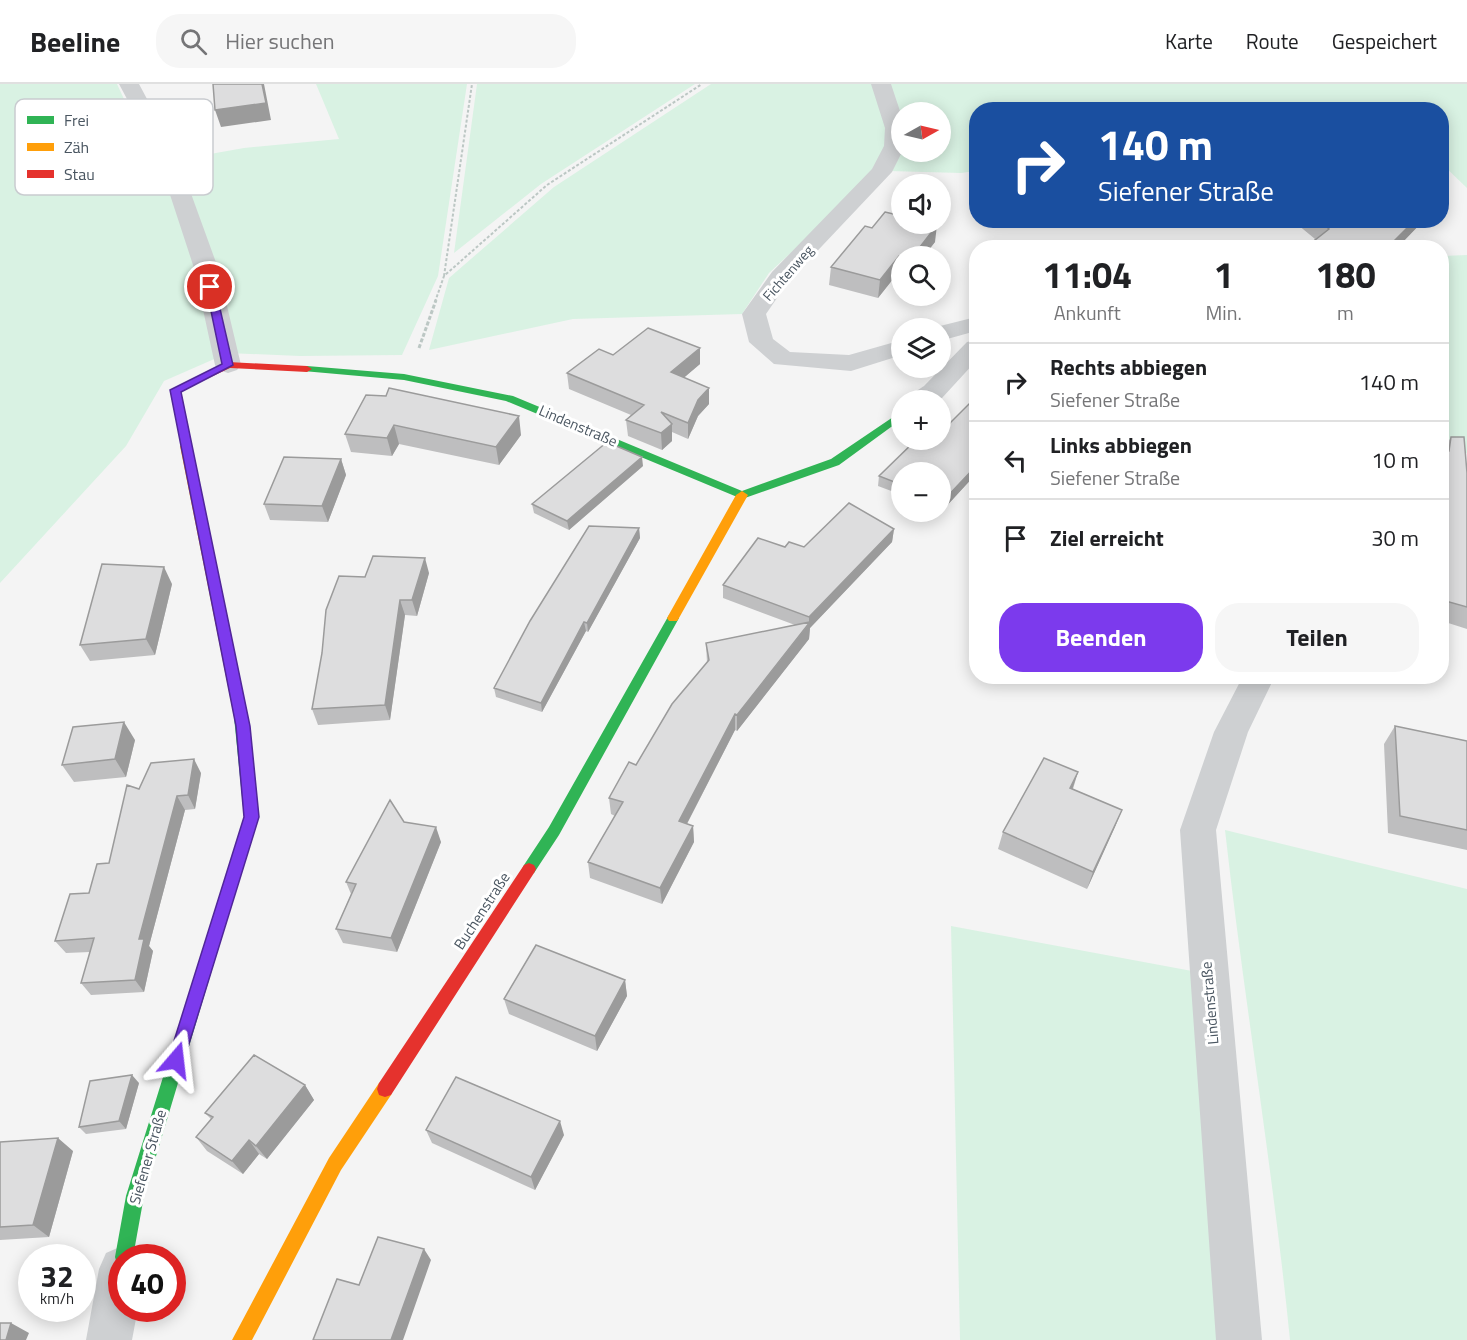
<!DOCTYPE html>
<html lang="de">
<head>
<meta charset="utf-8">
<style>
	body { margin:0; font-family:"Titillium Web",sans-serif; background:#f6f6f6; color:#202124; height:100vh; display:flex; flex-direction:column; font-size:22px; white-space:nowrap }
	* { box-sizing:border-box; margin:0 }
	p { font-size:20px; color:#757577 }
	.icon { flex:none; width:33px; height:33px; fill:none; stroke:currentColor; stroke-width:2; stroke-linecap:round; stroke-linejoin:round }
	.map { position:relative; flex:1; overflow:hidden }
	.sheet { position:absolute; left:969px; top:156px; width:480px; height:444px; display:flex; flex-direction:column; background:#fff; border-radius:24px; box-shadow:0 3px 15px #0003 }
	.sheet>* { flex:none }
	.hud { position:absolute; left:969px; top:18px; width:480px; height:126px; border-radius:24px; box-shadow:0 3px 15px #0003; background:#1a4fa0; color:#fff; overflow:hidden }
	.needle { width:39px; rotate:82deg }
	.fabs { position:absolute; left:891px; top:18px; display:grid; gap:12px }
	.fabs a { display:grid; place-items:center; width:60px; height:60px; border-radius:50%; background:#fff; box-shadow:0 3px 15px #0003; font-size:30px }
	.speed { position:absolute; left:18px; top:1160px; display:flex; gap:12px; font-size:30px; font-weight:700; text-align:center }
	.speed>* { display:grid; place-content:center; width:78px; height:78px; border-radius:50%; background:#fff; box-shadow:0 3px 15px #0003; line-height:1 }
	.speed small { font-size:15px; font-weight:400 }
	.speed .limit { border:9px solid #d22; background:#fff; color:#111 }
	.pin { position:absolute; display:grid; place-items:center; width:51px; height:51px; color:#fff; margin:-26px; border:3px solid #fff; border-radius:50%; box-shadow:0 2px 6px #0007 }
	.me { position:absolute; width:66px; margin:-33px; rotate:17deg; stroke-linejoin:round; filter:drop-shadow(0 0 4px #0008) }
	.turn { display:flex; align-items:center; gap:21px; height:126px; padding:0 30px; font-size:27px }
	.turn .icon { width:78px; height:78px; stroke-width:2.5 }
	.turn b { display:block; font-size:42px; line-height:51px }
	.eta { display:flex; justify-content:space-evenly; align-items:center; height:102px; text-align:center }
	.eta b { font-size:36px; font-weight:700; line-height:42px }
	.primary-button { display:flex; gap:12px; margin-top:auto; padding:12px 30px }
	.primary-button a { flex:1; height:69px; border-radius:24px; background:#7c3aed; color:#fff; font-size:24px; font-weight:700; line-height:69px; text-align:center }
	.primary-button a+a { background:#f6f6f6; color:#202124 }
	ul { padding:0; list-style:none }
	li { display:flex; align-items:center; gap:18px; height:78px; padding:0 30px; border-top:2px solid #e0e0e0 }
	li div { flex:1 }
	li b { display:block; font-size:22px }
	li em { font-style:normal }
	header { display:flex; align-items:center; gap:36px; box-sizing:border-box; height:84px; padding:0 30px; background:#fff; border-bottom:2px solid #e0e0e0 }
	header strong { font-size:28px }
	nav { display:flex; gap:33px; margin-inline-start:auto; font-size:21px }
	.search { width:420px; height:54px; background:#f6f6f6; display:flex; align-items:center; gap:15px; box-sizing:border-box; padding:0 21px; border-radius:24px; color:#757577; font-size:22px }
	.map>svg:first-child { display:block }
</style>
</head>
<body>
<header>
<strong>Beeline</strong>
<div class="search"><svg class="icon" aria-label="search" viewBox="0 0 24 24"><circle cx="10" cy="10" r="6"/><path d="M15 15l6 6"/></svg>Hier suchen</div>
<nav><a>Karte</a><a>Route</a><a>Gespeichert</a></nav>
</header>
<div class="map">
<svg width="1467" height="1256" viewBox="0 0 1467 1256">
	<rect width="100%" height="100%" fill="#f4f4f4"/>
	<!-- green -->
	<path fill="#d9f2e3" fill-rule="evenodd" d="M 0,0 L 117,0 L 154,80 L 244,64 L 339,55 L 316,0 L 467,0 L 438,192 L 402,271 L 300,272 L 228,269 L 164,297 L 126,362 L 0,499 Z
		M 477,0 L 695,0 L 541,100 L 454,169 Z
		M 711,0 L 1467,0 L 1467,104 L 1442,80 L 1442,26 L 976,26 L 976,87 L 961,89 L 889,87 L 835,128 L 769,189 L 742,230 L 573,235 L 429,266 L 449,194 L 554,103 ZM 902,28 L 940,28 L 940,68 L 902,68 Z
		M 1467,171 L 1467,369 L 1442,364 L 1442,172 Z
		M 1225,746 L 1467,805 L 1467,1256 L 1290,1256 C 1273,1085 1244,916 1225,746 Z
		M 951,842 L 1192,887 L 1226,1256 L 960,1256 Z"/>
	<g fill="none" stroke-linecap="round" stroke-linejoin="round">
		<!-- path-far1 -->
		<path stroke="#bcc7c4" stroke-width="2" stroke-dasharray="3 2" stroke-linecap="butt" d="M 444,192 L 472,0
			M 435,218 L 444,192 L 547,101 L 702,0"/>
		<!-- path -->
		<path stroke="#bcc7c4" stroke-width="3" stroke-dasharray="4 2" stroke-linecap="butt" d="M 419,264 L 436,216"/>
		<!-- street -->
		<path fill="#ced0d2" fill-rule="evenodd" d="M 119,0 L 139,0 L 177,71 L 218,184 L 241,281 L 237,286 L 228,289 L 219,286 L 215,281 L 194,184 L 157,71 Z
			M 871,0 L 891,0 L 902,33 L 902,68 L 892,88 L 788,198 L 766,230 L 773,255 L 790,268 L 849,271 L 902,256 L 902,271 L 851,287 L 774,280 L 749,258 L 742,230 L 772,188 L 872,85 L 884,62 L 885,44 Z
			M 976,233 L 976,247 L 940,257 L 940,244 L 932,244 Z
			M 976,256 L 976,277 L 942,314 L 938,316 L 908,316 L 912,310 L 924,302 L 967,258 Z
			M 1243,592 L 1275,592 L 1248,648 L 1216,746 L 1262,1256 L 1216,1256 L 1180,746 L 1214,648 Z
			M 122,1162 L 138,1169 L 140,1173 L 122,1173 L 122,1224 L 138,1224 L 132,1256 L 86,1256 L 99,1185 L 106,1169 Z"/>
		<!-- fast -->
		<path fill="#30b455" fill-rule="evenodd" d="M 307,282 L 404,290 L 513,312 L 742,407 L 831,375 L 902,327 L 902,335 L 839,381 L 742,415 L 506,317 L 404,296 L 303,287 L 303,283 Z
			M 673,529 L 679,534 L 559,751 L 534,789 L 529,791 L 524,789 L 522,785 L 524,781 L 549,743 L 669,531 Z
			M 241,628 L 246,629 L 248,633 L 258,733 L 144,1112 L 133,1173 L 122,1173 L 122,1181 L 117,1180 L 115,1173 L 126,1112 L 244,733 L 234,633 L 236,629 Z"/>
		<!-- slow -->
		<path fill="#ff9f0a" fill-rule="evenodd" d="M 186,359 L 192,362 L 248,633 L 246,637 L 236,637 L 234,633 L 180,362 Z
			M 742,407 L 748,411 L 679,534 L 677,537 L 669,537 L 667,534 L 736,411 Z
			M 385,997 L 391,999 L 393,1005 L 391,1011 L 341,1086 L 252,1256 L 232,1256 L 329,1074 L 379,999 Z"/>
		<!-- jam -->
		<path fill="#e5322d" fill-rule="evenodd" d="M 228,278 L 307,282 L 312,285 L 307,288 L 230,284 L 181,307 L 192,362 L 190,364 L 182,364 L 170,306 Z
			M 529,779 L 534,781 L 536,785 L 534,789 L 391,1011 L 385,1013 L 379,1011 L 377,1005 L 379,999 L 524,781 Z"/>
	</g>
	<!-- wall -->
	<path fill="#bebebf" d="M 1292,136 L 1424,136 L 1397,164 L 1305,164 L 1315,155 Z
		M 872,144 L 935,158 L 924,172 L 902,172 L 902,191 L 897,190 L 878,214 L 829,201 L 831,183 Z
		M 613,271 L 700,280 L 684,293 L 709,320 L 698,332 L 688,355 L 672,348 L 672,357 L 662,366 L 628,352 L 626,336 L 631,331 L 569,305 L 567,289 Z
		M 366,311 L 521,351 L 499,381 L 399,360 L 392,372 L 351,368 L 345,350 Z
		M 976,313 L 976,390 L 942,427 L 940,426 L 940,388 L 902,388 L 902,411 L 878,402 L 879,392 L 928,362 Z
		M 1451,353 L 1467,389 L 1467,545 L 1442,537 L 1442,366 L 1444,366 Z
		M 341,375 L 346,391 L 328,438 L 270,436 L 264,420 Z
		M 643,382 L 569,446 L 534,429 L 532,420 Z
		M 639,444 L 640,454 L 588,548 L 586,547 L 542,628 L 496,613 L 494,604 Z
		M 894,445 L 892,458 L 810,544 L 809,555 L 737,647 L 735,646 L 687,740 L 693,742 L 694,758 L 662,820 L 590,794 L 588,778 L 615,732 L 611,730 L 609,714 L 636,681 L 707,579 L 706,559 L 795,541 L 723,514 L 723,501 L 785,463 L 804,463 Z
		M 429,489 L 417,532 L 405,531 L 390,636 L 318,641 L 312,625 L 365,493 Z
		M 172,500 L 155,571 L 90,577 L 80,561 Z
		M 1395,642 L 1467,657 L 1467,766 L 1388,749 L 1384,660 Z
		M 135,656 L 126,693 L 74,698 L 62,681 Z
		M 1078,688 L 1073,705 L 1122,726 L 1087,805 L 998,765 L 1003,748 Z
		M 201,689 L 195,725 L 185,726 L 149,862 L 153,867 L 144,908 L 91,911 L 81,899 L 90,868 L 66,869 L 55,857 L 109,779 L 139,705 Z
		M 404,738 L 441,758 L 397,868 L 343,859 L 336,845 L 351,810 L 346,798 Z
		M 625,896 L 627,912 L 597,967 L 509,930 L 504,915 Z
		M 139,999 L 126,1045 L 86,1050 L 79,1043 Z
		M 305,1001 L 314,1016 L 267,1075 L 259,1070 L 243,1090 L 207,1067 L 196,1053 L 211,1035 L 205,1029 Z
		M 426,1046 L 564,1051 L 535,1106 L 432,1059 Z
		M 0,1058 L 73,1067 L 49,1153 L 0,1156 Z"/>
	<!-- shaded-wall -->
	<path fill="#9b9b9b" d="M 262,0 L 264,0 L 271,36 L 221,43 L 215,26 Z
		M 1415,136 L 1424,136 L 1397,164 L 1387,164 Z
		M 937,141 L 935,158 L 924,172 L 913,172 Z
		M 899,172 L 897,190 L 878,214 L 880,196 Z
		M 700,264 L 700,280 L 672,304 L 671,288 Z
		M 709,304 L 709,320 L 698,332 L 688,355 L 688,339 L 698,316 Z
		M 519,332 L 521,351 L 499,381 L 496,363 Z
		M 672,340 L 672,357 L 662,366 L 661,349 Z
		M 394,341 L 399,360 L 392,372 L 387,354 Z
		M 642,373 L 643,382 L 569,446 L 567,437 Z
		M 341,375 L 346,391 L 328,438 L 322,422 Z
		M 976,382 L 976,390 L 942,427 L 943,417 Z
		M 639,444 L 640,454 L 588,548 L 587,539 Z
		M 894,445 L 892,458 L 810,544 L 809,555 L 737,647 L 737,631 L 809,540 L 809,533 Z
		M 425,474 L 429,489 L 417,532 L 412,516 Z
		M 164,483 L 172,500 L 155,571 L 146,555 Z
		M 400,516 L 405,531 L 390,636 L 385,621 Z
		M 584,538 L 586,547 L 542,628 L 541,619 Z
		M 735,630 L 735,646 L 680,753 L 679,737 Z
		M 124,638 L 135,656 L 126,693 L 115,675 Z
		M 194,675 L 201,689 L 195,725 L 188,711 Z
		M 1078,688 L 1072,706 L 1070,704 Z
		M 177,712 L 185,726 L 149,862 L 153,867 L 144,908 L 135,896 L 139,855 Z
		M 1122,726 L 1115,743 L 1087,805 L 1093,788 Z
		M 693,742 L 694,758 L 662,820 L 660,804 Z
		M 436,743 L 441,758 L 397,868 L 391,854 Z
		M 625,896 L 627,912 L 597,967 L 595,952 Z
		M 132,991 L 139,999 L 126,1045 L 119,1037 Z
		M 305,1001 L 314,1016 L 267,1075 L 256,1062 Z
		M 560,1037 L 564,1051 L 535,1106 L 531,1093 Z
		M 58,1054 L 73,1067 L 49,1153 L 33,1141 Z
		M 249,1056 L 259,1070 L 243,1090 L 232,1077 Z
		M 424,1165 L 431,1176 L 403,1256 L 391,1256 Z
		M 11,1239 L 29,1249 L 26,1256 L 6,1256 Z"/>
	<!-- building -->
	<path fill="#ddddde" stroke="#9b9b9b" stroke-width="1.5" d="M 213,0 L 262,0 L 266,19 L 215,26 Z
		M 885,128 L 902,132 L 902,140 L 932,140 L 937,141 L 913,172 L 899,172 L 880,196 L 831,183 L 865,142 L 872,144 Z
		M 1319,136 L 1415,136 L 1387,164 L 1305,164 L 1329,145 Z
		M 648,244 L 700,264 L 671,288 L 709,304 L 698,316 L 688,339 L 661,328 L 672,340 L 661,349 L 626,336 L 644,321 L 567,289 L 599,265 L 613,271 Z
		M 389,304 L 519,332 L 496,363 L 394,341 L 387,354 L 345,350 L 366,311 L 386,312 Z
		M 976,313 L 976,382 L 943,417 L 940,416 L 940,388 L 902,388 L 902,401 L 879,392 L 916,356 L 928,362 L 935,356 L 940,356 L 940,349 Z
		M 1451,353 L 1464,353 L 1467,389 L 1467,523 L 1442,516 L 1442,366 L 1449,367 Z
		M 607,358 L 642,373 L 567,437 L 532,420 Z
		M 284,373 L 341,375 L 322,422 L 264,420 Z
		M 849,419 L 894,445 L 809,533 L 723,501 L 758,454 L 785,463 L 789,458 L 804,463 Z
		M 589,442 L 639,444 L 587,539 L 584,538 L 541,619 L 494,604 L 530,537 Z
		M 373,472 L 425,474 L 412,516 L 400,516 L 385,621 L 312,625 L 322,569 L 326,526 L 339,492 L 365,493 Z
		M 102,480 L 164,483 L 146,555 L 80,561 Z
		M 810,538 L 737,631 L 735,630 L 679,737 L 693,742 L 660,804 L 588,778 L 623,718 L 609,714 L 629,678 L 636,681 L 672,620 L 709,576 L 706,559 Z
		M 124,638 L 115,675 L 62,681 L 73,643 Z
		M 1395,642 L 1467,657 L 1467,746 L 1400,732 Z
		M 1044,674 L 1078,688 L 1070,704 L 1122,726 L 1093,788 L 1003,748 Z
		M 194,675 L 188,711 L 177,712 L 139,855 L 144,855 L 135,896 L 81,899 L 94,854 L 55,857 L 70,810 L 89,809 L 97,780 L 109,779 L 127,701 L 139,705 L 151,679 Z
		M 390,716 L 404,738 L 436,743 L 391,854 L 336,845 L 356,800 L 346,798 Z
		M 536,861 L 625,896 L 595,952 L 504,915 Z
		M 254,971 L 305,1001 L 256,1062 L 249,1056 L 232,1077 L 196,1053 L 213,1033 L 205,1029 Z
		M 132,991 L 119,1037 L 79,1043 L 90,997 Z
		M 456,993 L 560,1037 L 531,1093 L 426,1046 Z
		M 58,1054 L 33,1141 L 0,1143 L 0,1058 Z
		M 378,1153 L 424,1165 L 391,1256 L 313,1256 L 337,1195 L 359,1201 Z
		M 0,1239 L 11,1239 L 6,1256 L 0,1256 Z"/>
	<!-- route -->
	<path fill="#7c3aed" stroke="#51269a" stroke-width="1.5" d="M 210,200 L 215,203 L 233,281 L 181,308 L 250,642 L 259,733 L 184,976 L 182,982 L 176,984 L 170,982 L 168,976 L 244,733 L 236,642 L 170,306 L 222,280 L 206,203 Z"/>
	<g text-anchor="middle" stroke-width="6" stroke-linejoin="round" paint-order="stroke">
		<!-- far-street labels -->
		<g font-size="14" fill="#4a5661" stroke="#fff">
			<text transform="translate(788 189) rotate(-49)" y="5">Fichtenweg</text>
		</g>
		<!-- street labels -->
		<g font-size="15" fill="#4a5661" stroke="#fff">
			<text transform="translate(578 342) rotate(23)" y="5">Lindenstraße</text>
			<text transform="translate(482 827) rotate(-57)" y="5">Buchenstraße</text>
			<text transform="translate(1210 919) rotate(-95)" y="5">Lindenstraße</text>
			<text transform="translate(148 1073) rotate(-74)" y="5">Siefener Straße</text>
		</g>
	</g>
	<!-- legend -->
	<rect x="15" y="15" width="198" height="96" rx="9" fill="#fff" stroke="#c9ccd0" stroke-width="1.5"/>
	<rect x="27" y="32" width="27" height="8" fill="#30b455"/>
	<rect x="27" y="59" width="27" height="8" fill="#ff9f0a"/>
	<rect x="27" y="86" width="27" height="8" fill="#e5322d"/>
	<g font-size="16" fill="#4a5661">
		<text x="64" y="42">Frei</text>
		<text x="64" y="69">Zäh</text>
		<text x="64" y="96">Stau</text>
	</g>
</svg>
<div class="fabs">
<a><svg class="needle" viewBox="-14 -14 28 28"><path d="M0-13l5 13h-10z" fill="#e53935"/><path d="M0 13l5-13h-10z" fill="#757577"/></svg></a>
<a><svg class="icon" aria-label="sound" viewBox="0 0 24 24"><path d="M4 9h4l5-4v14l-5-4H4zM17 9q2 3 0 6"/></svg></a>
<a><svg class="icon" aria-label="search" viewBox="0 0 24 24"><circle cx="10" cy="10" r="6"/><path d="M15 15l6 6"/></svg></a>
<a><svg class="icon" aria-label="layers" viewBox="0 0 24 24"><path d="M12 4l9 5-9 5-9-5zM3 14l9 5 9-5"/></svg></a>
<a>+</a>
<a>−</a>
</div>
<div class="speed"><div>32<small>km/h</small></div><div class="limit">40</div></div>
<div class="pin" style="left:210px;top:203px;background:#d93025"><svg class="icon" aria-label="arrive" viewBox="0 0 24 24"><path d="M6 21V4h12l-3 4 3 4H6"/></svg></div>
<svg class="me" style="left:176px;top:976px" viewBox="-20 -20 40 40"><path d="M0-17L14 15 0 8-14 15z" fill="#7c3aed" stroke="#fff" stroke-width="4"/></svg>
<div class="hud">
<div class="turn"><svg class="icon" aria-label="right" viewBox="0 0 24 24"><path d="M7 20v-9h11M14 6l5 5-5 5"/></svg><div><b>140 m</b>Siefener Straße</div></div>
</div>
<section class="sheet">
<div class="eta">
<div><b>11:04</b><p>Ankunft</p></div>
<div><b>1</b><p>Min.</p></div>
<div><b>180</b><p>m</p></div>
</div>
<ul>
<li><svg class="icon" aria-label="right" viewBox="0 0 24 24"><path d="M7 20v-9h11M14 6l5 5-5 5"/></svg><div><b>Rechts abbiegen</b><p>Siefener Straße</p></div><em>140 m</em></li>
<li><svg class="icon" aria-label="left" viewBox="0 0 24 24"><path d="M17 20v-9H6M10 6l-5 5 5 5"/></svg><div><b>Links abbiegen</b><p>Siefener Straße</p></div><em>10 m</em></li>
<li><svg class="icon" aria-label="arrive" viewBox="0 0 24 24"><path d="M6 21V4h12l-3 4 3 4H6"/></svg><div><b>Ziel erreicht</b></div><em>30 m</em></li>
</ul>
<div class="primary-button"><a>Beenden</a><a>Teilen</a></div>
</section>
</div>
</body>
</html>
